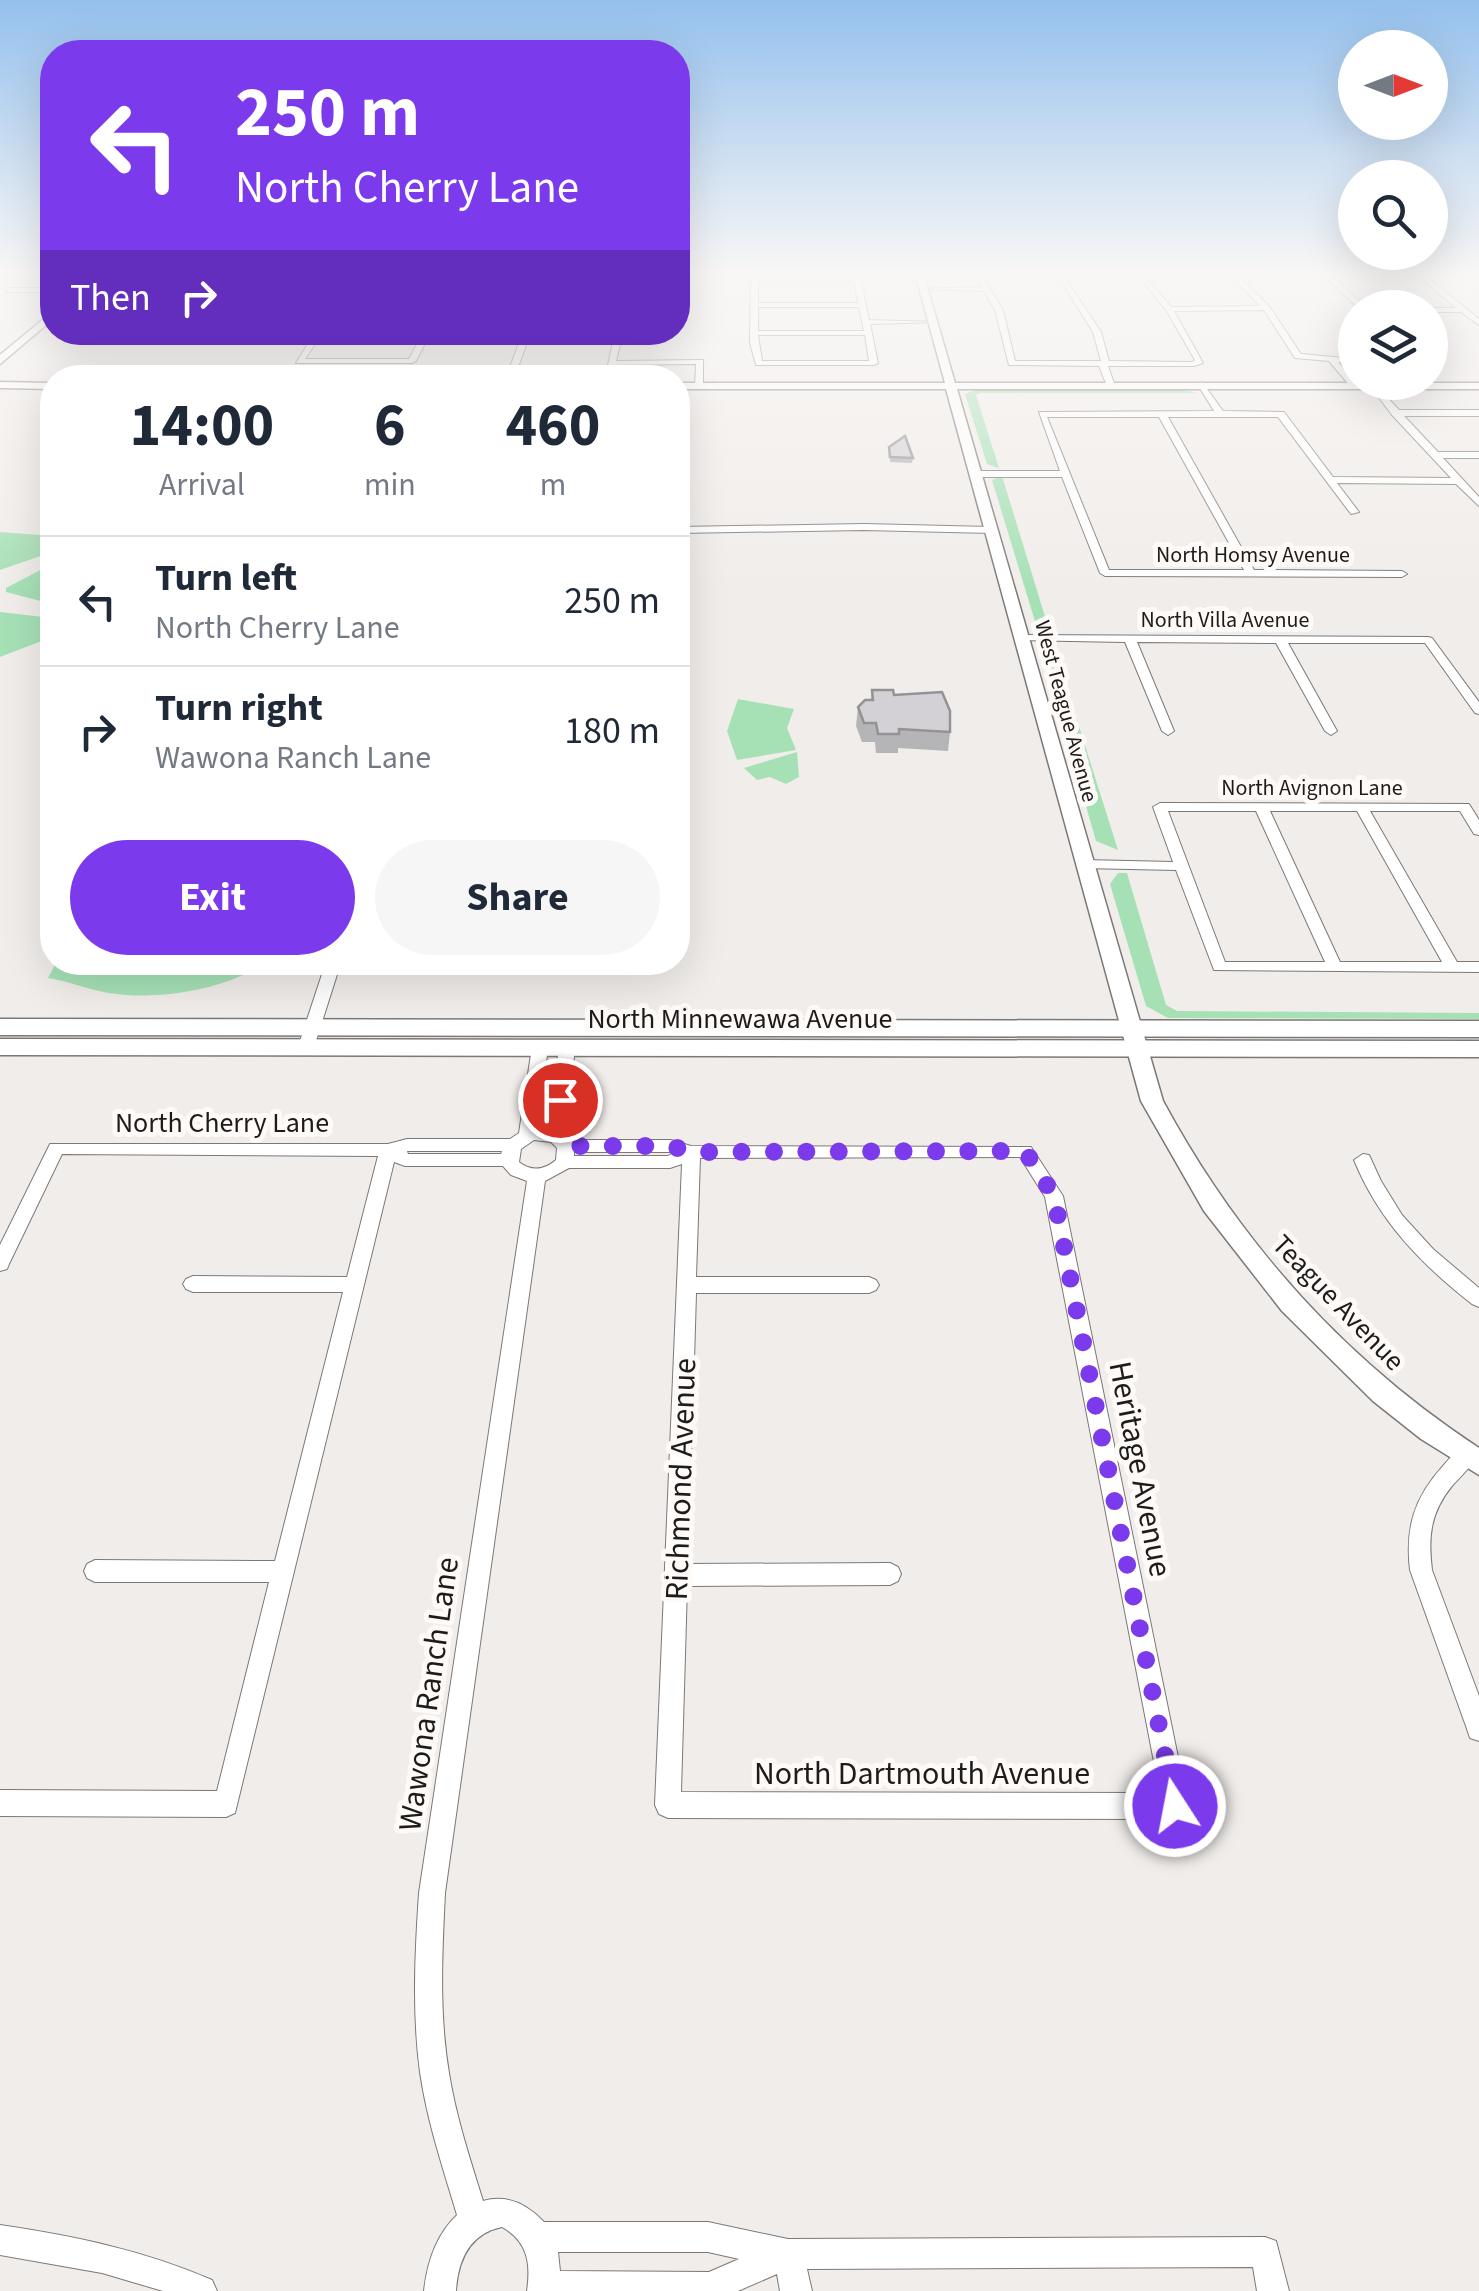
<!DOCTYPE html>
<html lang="en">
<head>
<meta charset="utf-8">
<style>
	body { margin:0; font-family:"Source Sans 3",sans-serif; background:#f6f6f7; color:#1f2937; height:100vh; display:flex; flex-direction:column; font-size:38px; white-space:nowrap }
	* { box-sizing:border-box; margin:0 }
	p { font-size:32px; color:#747a83 }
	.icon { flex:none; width:55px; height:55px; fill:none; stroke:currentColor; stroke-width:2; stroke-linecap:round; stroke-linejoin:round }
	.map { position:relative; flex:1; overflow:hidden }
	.sheet { position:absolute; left:40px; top:365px; width:650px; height:610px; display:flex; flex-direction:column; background:#fff; border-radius:40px; box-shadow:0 10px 40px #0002 }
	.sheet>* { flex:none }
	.top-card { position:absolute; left:40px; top:40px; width:650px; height:305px; border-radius:40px; box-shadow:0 10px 40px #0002; background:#7c3aed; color:#fff; overflow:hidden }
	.needle { width:65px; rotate:90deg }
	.tools { position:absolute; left:1338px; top:30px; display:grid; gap:20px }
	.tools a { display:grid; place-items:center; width:110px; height:110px; border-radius:50%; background:#fff; box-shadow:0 10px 40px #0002; font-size:50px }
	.pin { position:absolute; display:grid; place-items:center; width:85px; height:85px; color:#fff; margin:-42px; border:5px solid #fff; border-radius:50%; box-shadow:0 2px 10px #0007 }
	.me { position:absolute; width:110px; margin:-55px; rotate:349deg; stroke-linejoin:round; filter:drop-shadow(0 0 8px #0008) }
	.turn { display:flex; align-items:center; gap:35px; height:210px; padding:0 30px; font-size:45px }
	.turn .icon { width:130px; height:130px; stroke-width:2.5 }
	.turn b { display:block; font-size:70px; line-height:85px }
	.then { display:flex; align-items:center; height:95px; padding:0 30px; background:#0003; gap:20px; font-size:38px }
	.eta { display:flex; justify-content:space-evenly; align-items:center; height:170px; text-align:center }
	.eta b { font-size:60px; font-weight:700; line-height:70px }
	.action { display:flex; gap:20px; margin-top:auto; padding:20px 30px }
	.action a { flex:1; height:115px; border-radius:60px; background:#7c3aed; color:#fff; font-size:40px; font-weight:700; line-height:115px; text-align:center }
	.action a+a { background:#f6f6f7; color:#1f2937 }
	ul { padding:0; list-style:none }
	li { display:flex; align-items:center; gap:30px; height:130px; padding:0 30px; border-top:2px solid #e0e1e3 }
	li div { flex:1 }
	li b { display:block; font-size:38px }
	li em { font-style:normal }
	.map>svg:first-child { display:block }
</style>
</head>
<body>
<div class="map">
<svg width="1479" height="2291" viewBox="0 0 1479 2291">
	<rect width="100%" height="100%" fill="#f1edea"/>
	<!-- green -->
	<path fill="#a6e1b6" d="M 975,390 L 1188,390 L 1196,393 L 980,393 L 976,395 L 999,468 L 987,464 L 965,394 Z
		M 1002,476 L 1050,633 L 1037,628 L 992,480 Z
		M 0,532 L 52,536 L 52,552 L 0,570 Z
		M 52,564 L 52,604 L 6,592 L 6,588 Z
		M 0,612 L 52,618 L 52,637 L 0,657 Z
		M 1053,644 L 1118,850 L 1096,841 L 1041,649 Z
		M 738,699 L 794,709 L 787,728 L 796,750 L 737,760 L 727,731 Z
		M 797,752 L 799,777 L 786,784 L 770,777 L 757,780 L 744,768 Z
		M 1118,873 L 1127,873 L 1166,1005 L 1177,1011 L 1479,1013 L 1479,1019 L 1168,1018 L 1146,1006 L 1110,884 Z
		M 56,963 L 56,962 L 267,963 C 222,990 161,1001 109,993 C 88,990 69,981 48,978 Z"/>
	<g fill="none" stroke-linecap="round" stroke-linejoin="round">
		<defs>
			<path id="minor" d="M 751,273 L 757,273 L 758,277 L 853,277 L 853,273 L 859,273 L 869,320 L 938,322 L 870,324 L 878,363 L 874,365 L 756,365 L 750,343 ZM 758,281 L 854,281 L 858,303 L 758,303 ZM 758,307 L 859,307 L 864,331 L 758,331 ZM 758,335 L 865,335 L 869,361 L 762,361 Z
				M 974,273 L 980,273 L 1003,310 L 1015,361 L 1101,361 L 1093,332 L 1056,273 L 1062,273 L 1101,332 L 1109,361 L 1193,362 L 1195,360 L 1166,310 L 1136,273 L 1142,273 L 1171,307 L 1260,306 L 1228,273 L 1235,273 L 1269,306 L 1301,354 L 1355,359 L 1355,363 L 1338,362 L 1358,385 L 1351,387 L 1329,361 L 1295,358 L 1264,310 L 1174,311 L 1203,363 L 1194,366 L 1108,366 L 1115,386 L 1111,389 L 1107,386 L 1099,366 L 1009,365 L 995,310 L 984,291 L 920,289 L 982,287 Z
				M 1322,273 L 1329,273 L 1366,308 L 1358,308 Z
				M 1415,273 L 1422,273 L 1479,319 L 1479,325 L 1461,312 L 1430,312 L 1430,308 L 1456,308 Z
				M 9,288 L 52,288 L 52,292 L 6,292 Z
				M 98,332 L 107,332 L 96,344 L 90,344 Z
				M 315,332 L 323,332 L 305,359 L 409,359 L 423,332 L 431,332 L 416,361 L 412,363 L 296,363 Z
				M 523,332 L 531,332 L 514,378 L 506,378 Z
				M 615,332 L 623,332 L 616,361 L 703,360 L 703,386 L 699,389 L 695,386 L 696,364 L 608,365 Z
				M 1202,382 L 1223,411 L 1284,412 L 1333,477 L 1451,478 L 1392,415 L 1368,383 L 1374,383 L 1399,410 L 1479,410 L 1479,416 L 1404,416 L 1438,452 L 1479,452 L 1479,458 L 1443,458 L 1479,497 L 1479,506 L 1456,484 L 1337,483 L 1359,512 L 1351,514 L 1278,417 L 1168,417 L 1254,570 L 1402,571 L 1407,574 L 1402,577 L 1105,576 L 1100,573 L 1062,477 L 976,477 L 971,474 L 976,471 L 1060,471 L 1039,412 L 1214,411 L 1198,385 ZM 1047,417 L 1159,417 L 1244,570 L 1109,570 Z
				M 864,524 L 991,527 L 996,530 L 991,533 L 864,530 L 678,533 L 678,527 Z
				M 1021,635 L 1428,637 L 1432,638 L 1479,702 L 1479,714 L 1475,713 L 1425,643 L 1288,643 L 1337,731 L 1331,735 L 1325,731 L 1276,643 L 1137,642 L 1174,731 L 1168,735 L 1162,731 L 1125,642 L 1017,640 L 1015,638 Z
				M 1160,803 L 1469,804 L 1479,820 L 1479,835 L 1474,834 L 1460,811 L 1370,811 L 1457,962 L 1479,962 L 1479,972 L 1214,970 L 1176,870 L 1083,868 L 1076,864 L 1083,860 L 1173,862 L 1153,807 ZM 1168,811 L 1256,811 L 1325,962 L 1225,962 ZM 1270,811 L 1357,811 L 1442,962 L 1340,962 Z
				M 326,962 L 341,962 L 314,1047 L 306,1052 L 298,1047 Z
				M 540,1043 L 548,1048 L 537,1128 L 548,1129 L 559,1048 L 567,1043 L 575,1048 L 565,1134 L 570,1140 L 671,1140 L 691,1146 L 1031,1147 L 1063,1196 L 1188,1806 L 1184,1815 L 1175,1819 L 668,1818 L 659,1814 L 655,1805 L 682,1164 L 670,1168 L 569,1168 L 545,1181 L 445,1893 C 442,1953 439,2014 449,2073 C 456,2117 470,2159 483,2201 C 507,2194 527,2204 544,2222 L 708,2222 L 788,2239 L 1265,2237 L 1276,2241 L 1289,2291 L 1257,2291 L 1253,2267 L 807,2269 L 812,2291 L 780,2291 L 777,2274 L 738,2291 L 527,2291 C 531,2263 528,2242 502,2227 C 469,2234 458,2260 456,2291 L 424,2291 C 427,2263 436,2235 457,2215 C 443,2168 427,2121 420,2072 C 412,2013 415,1952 419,1893 L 527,1181 L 511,1175 L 503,1166 L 405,1166 L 394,1162 L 235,1813 L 226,1817 L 0,1816 L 0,1790 L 217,1791 L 269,1582 L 95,1582 L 87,1578 L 84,1571 L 87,1564 L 95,1560 L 275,1561 L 343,1292 L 193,1292 L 186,1289 L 183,1284 L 186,1279 L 193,1276 L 347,1277 L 378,1156 L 62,1154 L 9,1264 L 7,1269 L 0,1271 L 0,1245 L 50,1144 L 388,1144 L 407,1139 L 510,1139 L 519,1133 L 532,1048 ZM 534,1140 L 551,1142 L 557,1148 L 556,1160 C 544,1170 532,1172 519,1162 L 521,1149 ZM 407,1151 L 502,1151 L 501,1154 L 408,1154 ZM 574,1152 L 671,1152 L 673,1153 L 668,1156 L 574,1156 ZM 1020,1157 L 1045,1197 L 1160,1793 L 681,1792 L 687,1586 L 890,1585 L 898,1581 L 901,1574 L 898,1567 L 890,1563 L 688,1564 L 696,1293 L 869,1293 L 876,1290 L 879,1285 L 876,1280 L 869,1277 L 696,1277 L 700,1158 ZM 708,2252 L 739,2259 L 709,2272 L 560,2271 L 558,2252 Z
				M 1363,1154 L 1369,1155 L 1381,1181 L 1402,1215 L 1433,1249 L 1479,1288 L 1479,1307 L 1472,1304 C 1421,1264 1379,1221 1354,1160 Z
				M 1467,1446 L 1475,1448 L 1478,1455 C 1471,1467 1461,1476 1452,1486 C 1430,1513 1428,1537 1432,1570 L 1479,1696 L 1479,1741 L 1470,1738 L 1467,1729 L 1410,1570 C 1405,1528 1414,1498 1443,1466 C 1450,1458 1456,1450 1467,1446 Z
				M 0,2225 C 74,2236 143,2250 212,2280 L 217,2291 L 163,2291 L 102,2273 L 0,2255 Z"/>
			<path id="tertiary" d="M 915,273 L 923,273 L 955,383 L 1479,383 L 1479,389 L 957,389 L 1163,1101 C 1239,1242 1345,1360 1479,1448 L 1479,1475 L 1421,1439 L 1373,1401 L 1282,1311 L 1204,1211 L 1141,1101 L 946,389 L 678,389 L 678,383 L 945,383 Z
				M 0,382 L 52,383 L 52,389 L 0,388 Z"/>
			<path id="secondary" d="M 52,312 L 52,320 L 0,364 L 0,355 Z
				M 0,1019 L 1479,1021 L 1479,1037 L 0,1035 Z
				M 0,1039 L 1479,1041 L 1479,1057 L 0,1055 Z"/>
		</defs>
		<!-- minor casing -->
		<use href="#minor" stroke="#7c7876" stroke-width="2"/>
		<!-- tertiary casing -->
		<use href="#tertiary" stroke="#7c7876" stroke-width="3"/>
		<!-- secondary casing -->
		<use href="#secondary" stroke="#7c7876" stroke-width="3"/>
		<!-- minor -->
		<use href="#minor" fill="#fff" fill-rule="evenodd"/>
		<!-- tertiary -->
		<use href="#tertiary" fill="#fff" fill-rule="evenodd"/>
		<!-- secondary -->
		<use href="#secondary" fill="#fff" fill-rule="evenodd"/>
	</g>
	<!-- wall -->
	<path fill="#b5b4b7" d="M 889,447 L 913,458 L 912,463 L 890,462 Z
		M 872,690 L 894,695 L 950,732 L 948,751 L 898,748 L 898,753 L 876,753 L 875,742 L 862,742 L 856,726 L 858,707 L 871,700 Z"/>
	<!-- building -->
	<path fill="#d3d1d5" stroke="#949295" stroke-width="2.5" d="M 905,436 L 913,458 L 890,457 L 889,447 Z
		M 872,690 L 893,690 L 894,695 L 942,692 L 950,711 L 950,732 L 899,729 L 899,734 L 878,734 L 876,723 L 864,723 L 858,707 L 865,700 L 873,700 Z"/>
	<!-- sky -->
	<linearGradient id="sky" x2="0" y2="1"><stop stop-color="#94c0ed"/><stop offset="0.46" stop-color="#f9f7f6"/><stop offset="1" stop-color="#f9f7f6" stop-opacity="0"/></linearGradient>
	<rect width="1479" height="593" fill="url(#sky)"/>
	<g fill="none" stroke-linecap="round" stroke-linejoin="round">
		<!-- route -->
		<path stroke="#7c3aed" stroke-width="18" stroke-dasharray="0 32.4" d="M 560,1100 L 556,1136 L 566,1146 L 671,1146 L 691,1152 L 1025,1151 L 1054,1196 L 1175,1806"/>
	</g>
	<g text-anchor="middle" stroke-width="10" stroke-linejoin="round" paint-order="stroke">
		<!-- far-street labels -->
		<g font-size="22" fill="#1d1c1b" stroke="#fefaf7">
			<text x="1253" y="562">North Homsy Avenue</text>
			<text x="1225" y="627">North Villa Avenue</text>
			<text transform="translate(1067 711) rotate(75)" y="8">West Teague Avenue</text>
			<text x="1312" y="795">North Avignon Lane</text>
		</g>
		<!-- street labels -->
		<g font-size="28" fill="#1d1c1b" stroke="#fefaf7">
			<text x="740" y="1028">North Minnewawa Avenue</text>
			<text x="222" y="1132">North Cherry Lane</text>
			<text transform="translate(1339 1302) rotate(46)" y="10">Teague Avenue</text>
		</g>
		<!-- near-street labels -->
		<g font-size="32" fill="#1d1c1b" stroke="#fefaf7">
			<text transform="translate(1141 1469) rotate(79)" y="11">Heritage Avenue</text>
			<text transform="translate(680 1479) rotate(-88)" y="11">Richmond Avenue</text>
			<text transform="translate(428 1694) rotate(-82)" y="11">Wawona Ranch Lane</text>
			<text x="922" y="1784">North Dartmouth Avenue</text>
		</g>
	</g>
</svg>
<div class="tools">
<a><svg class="needle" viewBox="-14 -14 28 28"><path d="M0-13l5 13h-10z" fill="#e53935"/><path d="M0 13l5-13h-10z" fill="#747a83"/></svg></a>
<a><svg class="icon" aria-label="search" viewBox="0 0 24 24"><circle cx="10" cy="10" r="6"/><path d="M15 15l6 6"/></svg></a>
<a><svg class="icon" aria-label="layers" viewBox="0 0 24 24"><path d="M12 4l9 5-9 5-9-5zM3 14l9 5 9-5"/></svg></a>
</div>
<div class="pin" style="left:560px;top:1100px;background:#d93025"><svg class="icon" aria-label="arrive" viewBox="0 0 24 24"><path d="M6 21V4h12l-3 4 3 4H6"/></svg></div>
<svg class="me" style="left:1175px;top:1806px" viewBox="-20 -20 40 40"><circle r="17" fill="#7c3aed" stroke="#fff" stroke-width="3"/><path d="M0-11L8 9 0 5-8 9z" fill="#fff"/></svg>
<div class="top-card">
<div class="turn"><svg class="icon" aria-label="left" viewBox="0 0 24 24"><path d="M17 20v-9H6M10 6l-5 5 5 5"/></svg><div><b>250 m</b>North Cherry Lane</div></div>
<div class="then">Then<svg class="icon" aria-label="right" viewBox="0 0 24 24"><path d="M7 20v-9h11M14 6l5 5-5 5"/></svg></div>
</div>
<section class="sheet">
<div class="eta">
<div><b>14:00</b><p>Arrival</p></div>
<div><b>6</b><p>min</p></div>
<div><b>460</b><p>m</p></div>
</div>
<ul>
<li><svg class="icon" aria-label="left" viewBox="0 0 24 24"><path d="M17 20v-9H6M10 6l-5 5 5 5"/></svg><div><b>Turn left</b><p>North Cherry Lane</p></div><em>250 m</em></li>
<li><svg class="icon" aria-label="right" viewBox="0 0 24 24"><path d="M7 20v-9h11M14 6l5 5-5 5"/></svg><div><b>Turn right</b><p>Wawona Ranch Lane</p></div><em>180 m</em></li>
</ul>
<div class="action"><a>Exit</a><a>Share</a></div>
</section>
</div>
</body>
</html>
